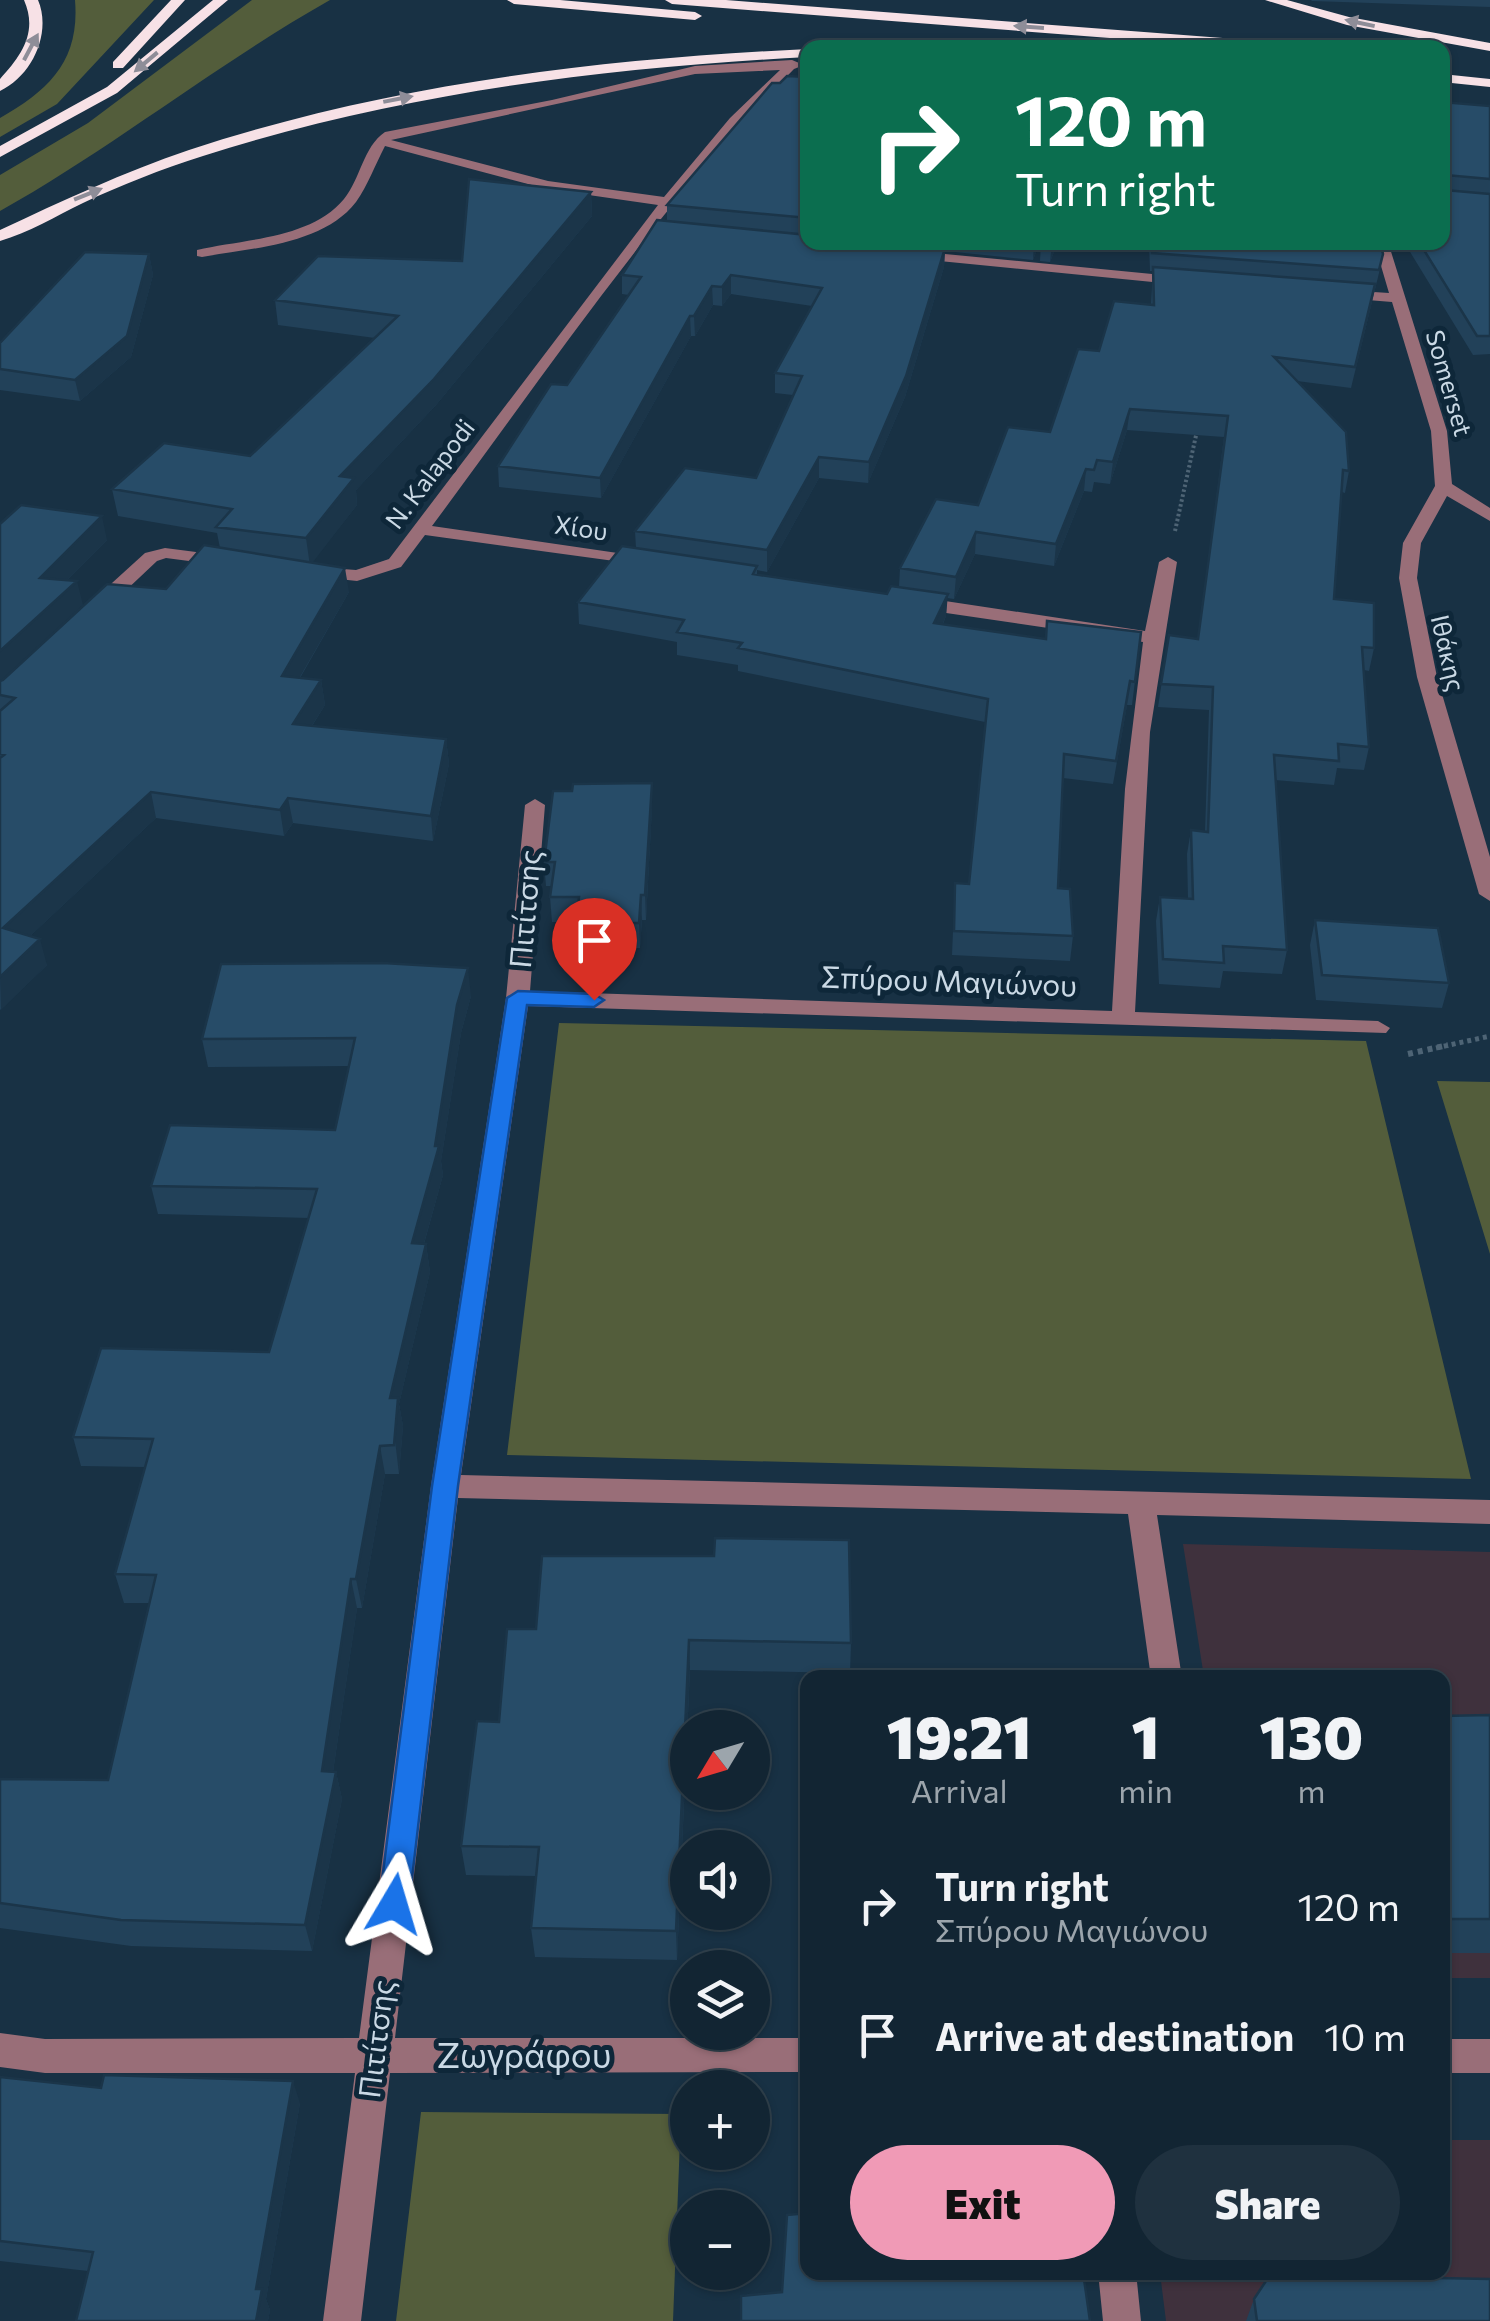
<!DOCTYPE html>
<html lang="en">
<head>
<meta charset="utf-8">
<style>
	body { margin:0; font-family:Commissioner,sans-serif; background:#1f313f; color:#f1f3f6; height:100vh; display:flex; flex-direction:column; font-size:38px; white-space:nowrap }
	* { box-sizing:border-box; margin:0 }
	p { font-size:32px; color:#9ca5ac }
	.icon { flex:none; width:55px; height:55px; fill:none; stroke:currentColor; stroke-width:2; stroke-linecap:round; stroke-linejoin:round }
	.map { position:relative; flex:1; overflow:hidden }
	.details { position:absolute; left:800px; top:1670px; width:650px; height:610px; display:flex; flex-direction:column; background:#122533; border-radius:20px; box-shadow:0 2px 8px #0004,0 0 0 2px #31424e }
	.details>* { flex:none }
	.hud { position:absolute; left:800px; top:40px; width:650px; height:210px; border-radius:20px; box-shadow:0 2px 8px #0004,0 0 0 2px #31424e; background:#0b6e4f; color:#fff; overflow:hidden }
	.needle { width:65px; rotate:232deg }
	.tools { position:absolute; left:670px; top:1710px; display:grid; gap:20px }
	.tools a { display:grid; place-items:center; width:100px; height:100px; border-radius:50%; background:#122533; box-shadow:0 2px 8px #0004,0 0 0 2px #31424e; font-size:50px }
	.pin { position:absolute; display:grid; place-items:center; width:85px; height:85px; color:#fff; margin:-102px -42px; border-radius:50% 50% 50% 0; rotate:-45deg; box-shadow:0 0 10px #0007 }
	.pin .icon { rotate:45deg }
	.me { position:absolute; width:110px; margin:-55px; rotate:7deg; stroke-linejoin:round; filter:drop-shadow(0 0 8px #0008) }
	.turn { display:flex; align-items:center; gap:35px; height:210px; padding:0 50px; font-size:45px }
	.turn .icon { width:130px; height:130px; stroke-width:2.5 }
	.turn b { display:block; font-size:70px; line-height:85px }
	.eta { display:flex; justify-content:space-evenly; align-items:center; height:170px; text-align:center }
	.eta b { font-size:60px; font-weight:800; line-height:70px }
	.cta { display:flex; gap:20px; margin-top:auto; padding:20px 50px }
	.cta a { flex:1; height:115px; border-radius:60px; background:#f09ab6; color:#111; font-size:40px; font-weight:800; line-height:115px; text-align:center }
	.cta a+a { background:#1f313f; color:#f1f3f6 }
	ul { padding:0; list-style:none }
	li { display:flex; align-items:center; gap:30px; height:130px; padding:0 50px }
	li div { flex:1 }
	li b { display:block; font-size:38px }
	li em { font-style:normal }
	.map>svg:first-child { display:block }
</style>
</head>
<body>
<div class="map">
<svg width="1490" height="2321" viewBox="0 0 1490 2321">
	<rect width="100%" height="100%" fill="#183144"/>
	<!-- education -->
	<path fill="#3f313d" d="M 1183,1544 L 1490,1552 L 1490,1978 L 1443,1978 L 1442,1678 L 1204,1677 Z
		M 1443,2140 L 1490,2140 L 1490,2321 L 1166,2321 L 1160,2273 L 1442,2272 Z"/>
	<!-- green -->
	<path fill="#535d3b" d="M 75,0 L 154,0 L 57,104 L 0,137 L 0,118 C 50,90 80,60 75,0 Z
		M 252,0 L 330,0 C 215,65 114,147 0,211 L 0,175 L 88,123 Z
		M 559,1023 L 1366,1041 L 1471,1479 L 507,1455 Z
		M 1437,1081 L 1490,1082 L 1490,1254 Z
		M 421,2112 L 681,2114 L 673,2321 L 396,2321 Z"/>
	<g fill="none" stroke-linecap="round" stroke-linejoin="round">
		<!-- path-far2 -->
		<path stroke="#4e6475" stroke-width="4" stroke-dasharray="2.5 2.5" stroke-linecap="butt" d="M 1175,531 L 1197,431"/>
		<!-- path-far1 -->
		<path stroke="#4e6475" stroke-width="5" stroke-dasharray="4 4" stroke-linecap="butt" d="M 1436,1048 L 1490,1036"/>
		<!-- path -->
		<path stroke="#4e6475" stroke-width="6" stroke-dasharray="5 5" stroke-linecap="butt" d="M 1408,1054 L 1448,1045"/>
		<!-- minor -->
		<path fill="#996e78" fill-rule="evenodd" d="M 792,60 L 804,65 L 794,69 C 657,207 548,370 432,526 L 645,557 L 651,558 L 651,566 L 425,535 L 401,567 L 357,581 L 310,576 L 307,572 L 316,567 L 356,570 L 389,559 L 658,205 L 547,189 L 385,146 C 375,165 368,185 356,202 C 323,245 251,248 202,257 L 197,256 L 197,250 C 244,239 311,239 344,199 C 361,178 363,147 385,132 L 552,100 L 695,66 ZM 780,70 L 730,118 L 664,197 L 548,181 L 391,140 L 695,74 Z
			M 1374,242 L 1388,242 L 1447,431 L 1452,484 L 1490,508 L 1490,521 L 1447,496 L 1421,543 L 1417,578 L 1437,677 L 1490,857 L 1490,901 L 1479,894 L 1417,677 L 1399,578 L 1403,543 L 1435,486 L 1431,431 L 1392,302 L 1343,298 L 1336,294 L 1343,290 L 1389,293 Z
			M 914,251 L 1183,277 L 1190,281 L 1183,285 L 909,258 L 909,252 Z
			M 165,548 L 227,556 L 236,561 L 227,566 L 166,558 L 157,561 L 104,611 L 90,611 L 90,603 L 145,553 Z
			M 1168,557 L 1177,562 L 1150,732 L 1135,1012 L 1378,1021 L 1390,1028 L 1386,1033 L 528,1006 L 461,1475 L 1490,1500 L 1490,1524 L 1157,1515 L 1182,1678 L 1151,1678 L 1128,1514 L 458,1498 L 395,2038 L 808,2038 L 808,2072 L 390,2073 L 361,2321 L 323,2321 L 355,2073 L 45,2073 L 0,2067 L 0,2033 L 45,2039 L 359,2038 L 431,1486 L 506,998 L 525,805 L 535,799 L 545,805 L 530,991 L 1112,1011 L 1125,789 L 1143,642 L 912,608 L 903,602 L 912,596 L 1145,631 L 1159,562 Z
			M 1442,2039 L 1490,2039 L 1490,2073 L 1442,2073 Z
			M 1098,2272 L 1136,2272 L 1141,2321 L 1103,2321 Z"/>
		<!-- highway -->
		<path fill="#f7e1e6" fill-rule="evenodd" d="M 24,0 L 38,0 C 52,33 32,76 0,91 L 0,79 C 22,55 38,32 24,0 Z
			M 171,0 L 185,0 L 123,68 L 113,68 L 113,62 Z
			M 213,0 L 228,0 L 117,93 L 0,157 L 0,146 L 107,87 Z
			M 507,0 L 560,0 L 695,12 L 702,16 L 695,20 L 514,4 Z
			M 665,0 L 726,0 L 1301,44 L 1308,48 L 1239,48 L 672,4 Z
			M 1265,0 L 1287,0 L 1349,17 L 1490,43 L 1490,51 L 1347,25 Z
			M 808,49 L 808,57 C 601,68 401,93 203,156 C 162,169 121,185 83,203 C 56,216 28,233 0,241 L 0,230 C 62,201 124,172 189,150 C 390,84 597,59 808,49 Z
			M 1442,74 L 1490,79 L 1490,87 L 1442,82 Z"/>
	</g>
	<!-- wall -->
	<path fill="#224159" d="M 1311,0 L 1490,0 L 1490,7 L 1312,1 Z
		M 808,77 L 808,242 L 1040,242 L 1033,260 L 945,251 L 944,267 L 905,397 L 868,483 L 819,478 L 767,572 L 757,570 L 757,574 L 887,594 L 899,587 L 900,568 L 978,505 L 1050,432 L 1099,351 L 1151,304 L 1153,271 L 1150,271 L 1149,242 L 1380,242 L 1383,254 L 1379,273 L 1351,388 L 1297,381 L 1349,471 L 1345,493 L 1342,492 L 1334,599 L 1374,648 L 1369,671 L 1364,670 L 1369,747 L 1364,770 L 1337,768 L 1334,785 L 1275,780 L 1287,950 L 1282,974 L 1223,971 L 1220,988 L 1159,984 L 1156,921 L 1160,897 L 1188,899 L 1187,854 L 1191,830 L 1205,832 L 1209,710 L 1158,707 L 1169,635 L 1198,639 L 1224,437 L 1127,430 L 1110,484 L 1094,482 L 1092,492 L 1084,491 L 1054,566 L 975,554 L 954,599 L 947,598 L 946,616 L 943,624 L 1045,639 L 1047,621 L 1141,632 L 1132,705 L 1127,705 L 1113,784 L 1063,778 L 1058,888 L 1073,936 L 1070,961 L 952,955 L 955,883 L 969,884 L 985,722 L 738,671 L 738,665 L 677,655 L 677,642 L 579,624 L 578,602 L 636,548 L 635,531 L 756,478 L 793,395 L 775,393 L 775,373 L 812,306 L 731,294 L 722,306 L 713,305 L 695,336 L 691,336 L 601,498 L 499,487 L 498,466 L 567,385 L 629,295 L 622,294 L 622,275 L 667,221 L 667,205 L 780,83 Z
		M 1442,102 L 1490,106 L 1490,354 L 1473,355 L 1404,242 L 1442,242 Z
		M 591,192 L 592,216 L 436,405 L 356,490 L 357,505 L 312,562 L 349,592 L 300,678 L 321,680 L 325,705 L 312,726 L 446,739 L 449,764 L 433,841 L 293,823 L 284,836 L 156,818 L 30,936 L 47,965 L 0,1010 L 0,524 L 107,540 L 67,580 L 83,605 L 166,589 L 220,548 L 217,533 L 118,516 L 112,489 L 250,456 L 375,338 L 278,325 L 275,300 L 462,261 Z
		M 1041,242 L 1058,242 L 1050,262 L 1040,261 Z
		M 149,254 L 153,275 L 131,357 L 80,401 L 0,390 L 0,343 Z
		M 652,783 L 652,807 L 646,920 L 642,920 L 640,948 L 577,948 L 576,922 L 552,922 L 550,897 L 552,886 L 546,886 L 544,862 L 572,791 Z
		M 1315,920 L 1449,983 L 1442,1008 L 1316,1000 L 1310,945 Z
		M 471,996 L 461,1033 L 441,1161 L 443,1175 L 424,1244 L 426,1244 L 430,1272 L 399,1404 L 403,1426 L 399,1474 L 385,1474 L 362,1608 L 357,1608 L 333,1772 L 336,1772 L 342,1799 L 312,1951 L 131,1946 L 0,1928 L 0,1779 L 108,1780 L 149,1603 L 124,1603 L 115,1574 L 145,1467 L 81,1466 L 73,1437 L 269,1352 L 309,1218 L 158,1214 L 151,1186 L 335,1130 L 349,1066 L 208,1067 L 202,1039 Z
		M 507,1629 L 851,1643 L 850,1673 L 690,1670 L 677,1960 L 535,1957 L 531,1928 L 536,1876 L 466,1875 L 461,1846 L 499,1722 Z
		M 1490,1715 L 1490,1953 L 1442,1953 L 1442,1716 Z
		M 0,2077 L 101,2088 L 300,2103 L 266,2299 L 270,2310 L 268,2321 L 76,2321 L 88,2271 L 0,2261 Z
		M 1254,2299 L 1490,2321 L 1246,2321 Z"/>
	<!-- shaded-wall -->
	<path fill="#1b3549" d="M 591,192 L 592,216 L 436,405 L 356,490 L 357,505 L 310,566 L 306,538 L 340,476 Z
		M 1034,242 L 1040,242 L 1033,260 Z
		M 1052,242 L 1058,242 L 1050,262 Z
		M 945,248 L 944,267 L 905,397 L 868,483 L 869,462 Z
		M 149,254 L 153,275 L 131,357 L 80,401 L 75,380 Z
		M 731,275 L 731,294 L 722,306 L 722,287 Z
		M 712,286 L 713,305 L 695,336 L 694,316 Z
		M 690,316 L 691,336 L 601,498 L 600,478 Z
		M 1130,409 L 1127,430 L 1110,484 L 1113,462 Z
		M 819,457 L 819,478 L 767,572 L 767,550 Z
		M 1086,469 L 1084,491 L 1054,566 L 1056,544 Z
		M 102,516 L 107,540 L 45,602 L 40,578 Z
		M 976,532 L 975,554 L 954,599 L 956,577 Z
		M 345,568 L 349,592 L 286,701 L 282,676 Z
		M 77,581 L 83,605 L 0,682 L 0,651 Z
		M 948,594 L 946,616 L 933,646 L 934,623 Z
		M 321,680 L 325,705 L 297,749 L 293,724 Z
		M 446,739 L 449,764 L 433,841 L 431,816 Z
		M 652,783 L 652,807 L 646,920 L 645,895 Z
		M 151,792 L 156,818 L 11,954 L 3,928 Z
		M 288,798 L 293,823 L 284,836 L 280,810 Z
		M 641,895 L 642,920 L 640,948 L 639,923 Z
		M 40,939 L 47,965 L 1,1010 L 0,977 Z
		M 468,968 L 471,996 L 461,1033 L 441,1161 L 443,1175 L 416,1272 L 412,1243 L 435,1146 L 457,1005 Z
		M 426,1244 L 430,1272 L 399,1404 L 403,1426 L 399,1474 L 390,1398 Z
		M 380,1446 L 385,1474 L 362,1608 L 356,1579 Z
		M 351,1579 L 357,1608 L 329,1799 L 322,1771 Z
		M 689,1640 L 690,1670 L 677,1960 L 676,1931 Z
		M 336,1772 L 342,1799 L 312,1951 L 305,1925 Z
		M 293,2081 L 300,2103 L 266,2299 L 270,2310 L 268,2321 L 256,2321 L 256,2289 Z"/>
	<!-- building -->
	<path fill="#274c68" stroke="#1b3549" stroke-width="2.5" d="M 787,76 L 808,77 L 808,218 L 667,205 L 772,83 L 780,83 Z
		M 1442,102 L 1490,106 L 1490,179 L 1446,175 L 1442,185 Z
		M 469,179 L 591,192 L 434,379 L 340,476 L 354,478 L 306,538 L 216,527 L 232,509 L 112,489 L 164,443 L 250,456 L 398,316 L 275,300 L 318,256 L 462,261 Z
		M 1442,187 L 1445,190 L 1490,194 L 1490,336 L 1477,336 L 1419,242 L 1442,242 Z
		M 657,220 L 808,235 L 808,242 L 889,242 L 945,248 L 906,376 L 869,462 L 819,457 L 767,550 L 635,531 L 685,468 L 756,478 L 802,376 L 775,373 L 822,288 L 731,275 L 722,287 L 712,286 L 694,316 L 690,316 L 600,478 L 498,466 L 551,384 L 567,385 L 641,277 L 622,275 Z
		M 1152,242 L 1380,242 L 1383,254 L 1379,270 L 1152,253 Z
		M 85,252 L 149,254 L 127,336 L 75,380 L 0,369 L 0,343 Z
		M 1153,267 L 1375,284 L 1355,367 L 1274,357 L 1346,432 L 1349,471 L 1343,470 L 1334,599 L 1374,603 L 1374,648 L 1362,647 L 1369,747 L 1338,744 L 1339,761 L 1274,755 L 1287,950 L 1223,946 L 1224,963 L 1163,959 L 1160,897 L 1193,899 L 1191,830 L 1208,832 L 1213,687 L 1161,684 L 1169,635 L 1198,639 L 1228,416 L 1130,409 L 1113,462 L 1097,460 L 1094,470 L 1086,469 L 1056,544 L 976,532 L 956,577 L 900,568 L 936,499 L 978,505 L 1008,427 L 1050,432 L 1078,349 L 1099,351 L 1114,301 L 1154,305 Z
		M 21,505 L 102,516 L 40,578 L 77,581 L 0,651 L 0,524 Z
		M 204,545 L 345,568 L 282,676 L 321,680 L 293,724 L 446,739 L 431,816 L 288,798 L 280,810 L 151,792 L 3,928 L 40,939 L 0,977 L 0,758 L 4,755 L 0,754 L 0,711 L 15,698 L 0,695 L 0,681 L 3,680 L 107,584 L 166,589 Z
		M 622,546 L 757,566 L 753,574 L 887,594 L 891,586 L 948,594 L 934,623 L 1046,639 L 1047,621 L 1141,632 L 1135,682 L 1130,681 L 1116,761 L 1064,754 L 1058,888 L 1070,889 L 1073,936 L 954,931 L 955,883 L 969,884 L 988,699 L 738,648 L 742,643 L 677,632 L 684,620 L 578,602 Z
		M 652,783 L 645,895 L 641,895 L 639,923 L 576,923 L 579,897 L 550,897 L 555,862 L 544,862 L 553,791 L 572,791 L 573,784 Z
		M 1315,920 L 1438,928 L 1449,983 L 1322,975 Z
		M 383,963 L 468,968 L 457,1005 L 435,1146 L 439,1146 L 412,1243 L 426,1244 L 390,1398 L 398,1398 L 394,1445 L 380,1446 L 356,1579 L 351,1579 L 322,1771 L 336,1772 L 305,1925 L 121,1920 L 0,1903 L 0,1779 L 108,1780 L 156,1575 L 115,1574 L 153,1439 L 73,1437 L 101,1348 L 269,1352 L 317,1189 L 151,1186 L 170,1125 L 335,1130 L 355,1038 L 202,1039 L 221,964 Z
		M 715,1538 L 849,1540 L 851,1643 L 689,1640 L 676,1931 L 531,1928 L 539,1847 L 461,1846 L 477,1721 L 499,1722 L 507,1629 L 536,1629 L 542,1556 L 714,1556 Z
		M 1490,1715 L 1490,1919 L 1442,1919 L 1442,1716 Z
		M 104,2075 L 293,2081 L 256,2289 L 262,2289 L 256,2321 L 76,2321 L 93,2252 L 0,2241 L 0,2077 L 101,2088 Z
		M 808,2213 L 808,2272 L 1083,2272 L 1090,2321 L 741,2321 L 741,2296 L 782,2292 L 787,2215 Z
		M 1270,2275 L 1490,2279 L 1490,2321 L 1257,2321 L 1254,2299 Z"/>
	<!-- one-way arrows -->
	<defs><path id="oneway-solid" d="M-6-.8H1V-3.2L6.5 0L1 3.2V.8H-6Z" transform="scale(2.5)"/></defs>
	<g fill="#8e8d98">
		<use href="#oneway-solid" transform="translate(1360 23) rotate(-168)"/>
		<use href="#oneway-solid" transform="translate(1029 27) rotate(-176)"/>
		<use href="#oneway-solid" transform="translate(31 47) rotate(-62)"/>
		<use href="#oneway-solid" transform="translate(146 62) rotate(140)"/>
		<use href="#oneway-solid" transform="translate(398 99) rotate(-11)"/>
		<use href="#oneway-solid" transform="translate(88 194) rotate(-22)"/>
	</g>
	<!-- route -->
	<path fill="#1a73e8" stroke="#114b97" stroke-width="2.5" d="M 518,991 L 594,994 L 604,1000 L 594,1007 L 527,1005 L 458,1486 L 409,1904 L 405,1914 L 394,1918 L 383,1914 L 379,1904 L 432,1486 L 507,998 Z"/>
	<g text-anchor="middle" stroke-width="10" stroke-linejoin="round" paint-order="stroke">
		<!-- far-street labels -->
		<g font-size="25" fill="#cad9e5" stroke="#0e2739">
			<text transform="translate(1449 383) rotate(74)" y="9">Somerset</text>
			<text transform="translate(430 474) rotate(-53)" y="9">N. Kalapodi</text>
			<text transform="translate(581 528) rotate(8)" y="9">Χίου</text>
			<text transform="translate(1448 653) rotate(77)" y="9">Ιθάκης</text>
		</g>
		<!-- street labels -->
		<g font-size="30" fill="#cad9e5" stroke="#0e2739">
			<text transform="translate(526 909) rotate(-85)" y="10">Πιτίτσης</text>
			<text transform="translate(949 982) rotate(2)" y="10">Σπύρου Μαγιώνου</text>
			<text transform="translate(377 2039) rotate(-83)" y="10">Πιτίτσης</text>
		</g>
		<!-- near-street labels -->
		<g font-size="35" fill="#cad9e5" stroke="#0e2739">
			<text x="524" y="2068">Ζωγράφου</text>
		</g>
	</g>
</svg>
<div class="tools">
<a><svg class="needle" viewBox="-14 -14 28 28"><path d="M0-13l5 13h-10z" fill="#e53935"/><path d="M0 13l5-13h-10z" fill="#9ca5ac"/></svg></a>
<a><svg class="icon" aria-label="sound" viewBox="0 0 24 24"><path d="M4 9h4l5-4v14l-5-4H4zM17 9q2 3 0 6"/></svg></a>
<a><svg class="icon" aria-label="layers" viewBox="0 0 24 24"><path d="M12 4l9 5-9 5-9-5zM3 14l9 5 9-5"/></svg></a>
<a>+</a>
<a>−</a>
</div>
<div class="pin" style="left:594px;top:1000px;background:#d93025"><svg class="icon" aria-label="arrive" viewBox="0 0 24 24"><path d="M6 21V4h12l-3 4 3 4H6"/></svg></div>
<svg class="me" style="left:394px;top:1904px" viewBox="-20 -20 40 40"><path d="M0-17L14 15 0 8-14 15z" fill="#1a73e8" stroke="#fff" stroke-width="4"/></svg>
<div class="hud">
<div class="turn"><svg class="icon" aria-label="right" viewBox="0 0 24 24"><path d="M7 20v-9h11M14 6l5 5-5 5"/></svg><div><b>120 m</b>Turn right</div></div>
</div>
<section class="details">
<div class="eta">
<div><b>19:21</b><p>Arrival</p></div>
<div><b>1</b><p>min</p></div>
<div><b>130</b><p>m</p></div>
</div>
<ul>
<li><svg class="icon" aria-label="right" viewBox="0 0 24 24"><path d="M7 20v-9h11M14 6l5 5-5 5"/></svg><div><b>Turn right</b><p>Σπύρου Μαγιώνου</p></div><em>120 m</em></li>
<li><svg class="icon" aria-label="arrive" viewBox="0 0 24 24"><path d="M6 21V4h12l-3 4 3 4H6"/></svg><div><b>Arrive at destination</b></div><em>10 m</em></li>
</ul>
<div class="cta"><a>Exit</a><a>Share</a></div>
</section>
</div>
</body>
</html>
